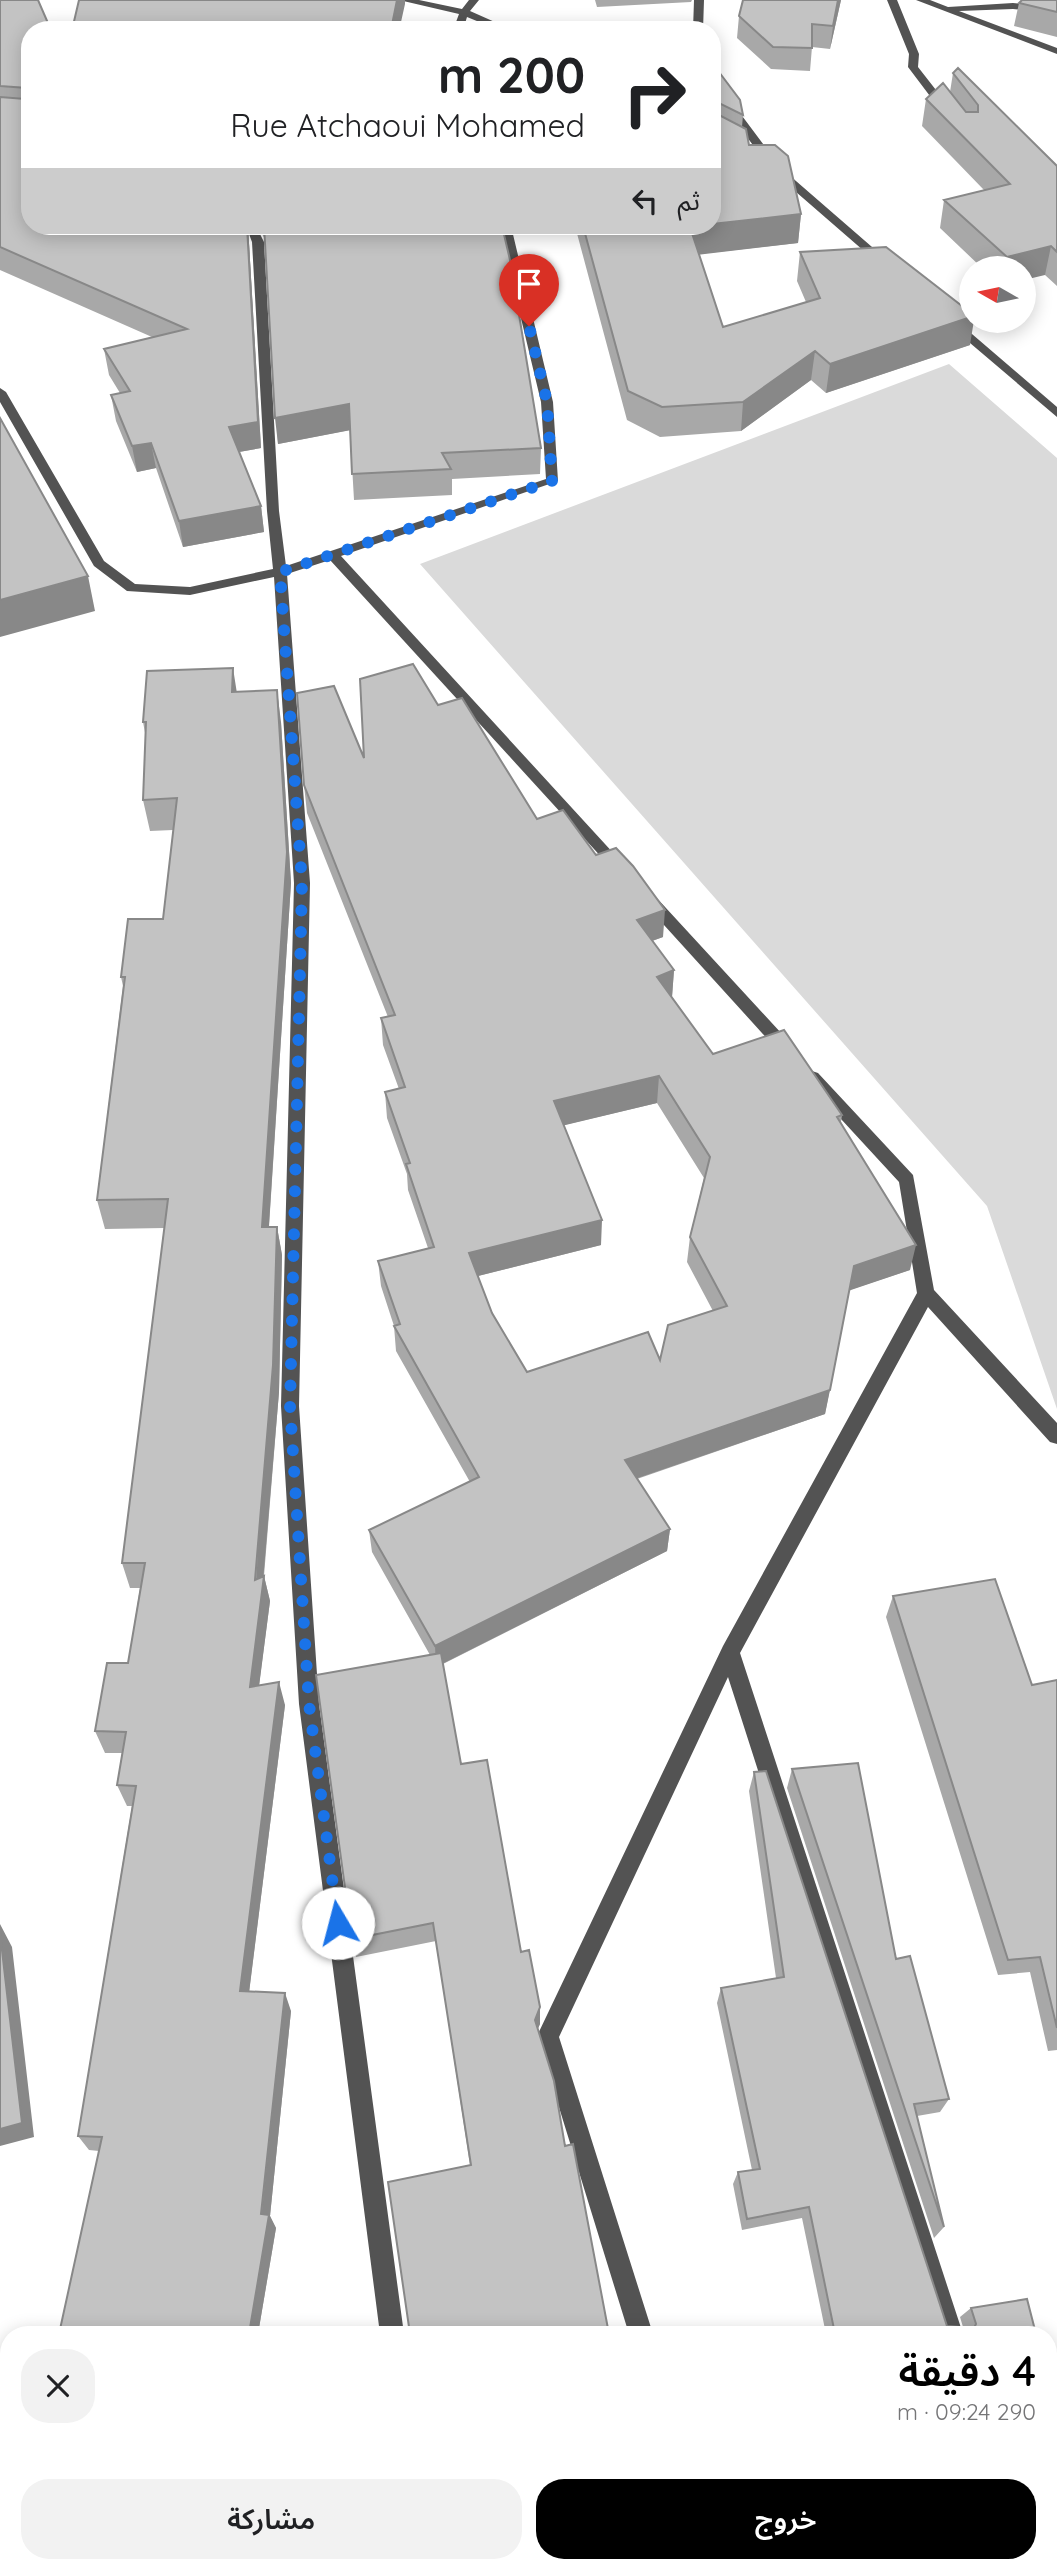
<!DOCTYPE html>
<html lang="ar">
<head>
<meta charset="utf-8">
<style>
	body { margin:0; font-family:Quicksand,"Noto Sans Arabic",sans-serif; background:#f2f2f2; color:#202124; direction:rtl; height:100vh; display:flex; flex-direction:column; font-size:26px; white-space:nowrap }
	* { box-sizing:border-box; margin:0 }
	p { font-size:23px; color:#757577 }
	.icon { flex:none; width:38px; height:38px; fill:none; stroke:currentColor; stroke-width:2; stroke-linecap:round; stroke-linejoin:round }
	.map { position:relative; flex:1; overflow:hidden; direction:ltr }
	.panel { position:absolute; left:0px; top:2326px; width:1057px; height:247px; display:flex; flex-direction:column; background:#fff; border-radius:28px 28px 0 0; box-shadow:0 4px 18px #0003; direction:rtl }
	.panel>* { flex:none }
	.guide { position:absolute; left:21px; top:21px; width:700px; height:214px; border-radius:28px; box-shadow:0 4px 18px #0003; direction:rtl; background:#fff; color:#202124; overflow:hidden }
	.needle { width:46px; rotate:279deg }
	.controls { position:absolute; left:959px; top:256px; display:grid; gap:14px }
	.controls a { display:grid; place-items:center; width:77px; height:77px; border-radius:50%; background:#fff; box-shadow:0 4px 18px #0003; font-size:35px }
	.pin { position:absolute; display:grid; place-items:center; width:60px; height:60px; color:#fff; margin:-72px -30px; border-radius:50% 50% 50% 0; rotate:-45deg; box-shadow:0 0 7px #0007 }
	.pin .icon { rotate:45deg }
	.me { position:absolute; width:77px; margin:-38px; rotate:352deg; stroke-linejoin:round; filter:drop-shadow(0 0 5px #0008) }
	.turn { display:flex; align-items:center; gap:24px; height:147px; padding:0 21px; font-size:32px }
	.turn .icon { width:91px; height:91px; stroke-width:2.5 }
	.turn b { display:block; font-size:49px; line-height:60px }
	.then { display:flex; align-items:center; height:66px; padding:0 21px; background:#0003; gap:14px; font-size:26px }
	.round { display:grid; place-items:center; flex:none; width:74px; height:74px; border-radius:28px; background:#f2f2f2 }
	.summary { display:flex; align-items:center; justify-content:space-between; height:119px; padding:0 21px }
	h1 { font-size:42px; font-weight:600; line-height:52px; color:#000 }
	.button { display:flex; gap:14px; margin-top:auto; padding:14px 21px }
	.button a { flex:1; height:80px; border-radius:28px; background:#000; color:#fff; font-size:28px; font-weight:600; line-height:80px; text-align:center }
	.button a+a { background:#f2f2f2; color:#202124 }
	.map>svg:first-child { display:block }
</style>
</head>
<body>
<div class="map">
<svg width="1057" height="2572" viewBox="0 0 1057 2572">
	<rect width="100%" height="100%" fill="#fff"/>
	<!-- green -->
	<path fill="#dadada" d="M 949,364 L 1057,458 L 1057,1409 L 987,1206 L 420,564 Z"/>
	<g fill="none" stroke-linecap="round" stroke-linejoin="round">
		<!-- minor -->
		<path fill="#535353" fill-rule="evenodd" d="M 399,0 L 419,0 L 462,9 L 469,0 L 479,0 L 470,11 L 513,30 L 499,30 L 467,17 L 463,30 L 453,30 L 459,14 Z
			M 694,0 L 704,0 L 703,30 L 693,30 Z
			M 887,0 L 897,0 L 919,54 L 918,67 L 950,108 L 950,112 L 942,112 L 908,67 L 909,54 Z
			M 916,0 L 930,0 L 948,7 L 1013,3 L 1057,7 L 1057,13 L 1013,9 L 959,11 L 1057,48 L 1057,54 Z
			M 712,80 L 716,81 L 781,168 L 887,260 L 887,264 L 879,264 L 773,172 L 712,90 Z
			M 246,226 L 256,226 L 264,242 L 279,511 L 286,566 L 546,479 L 541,402 L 499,226 L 511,226 L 553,402 L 558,481 L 341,556 L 627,868 L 625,872 L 615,872 L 330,560 L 287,574 L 310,883 L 299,1406 L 319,1704 L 404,2334 L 380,2334 L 299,1704 L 281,1406 L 294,883 L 274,577 L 190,595 L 127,591 L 94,566 L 0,402 L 0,388 L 6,392 L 104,561 L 135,584 L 190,587 L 273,569 L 267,511 L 252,242 Z
			M 950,322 L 958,322 L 1057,407 L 1057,417 L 950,326 Z
			M 649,894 L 654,895 L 794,1047 L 796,1051 L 794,1055 L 782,1055 L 644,903 L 641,899 Z
			M 812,1071 L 818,1073 L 913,1175 L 934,1290 L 1057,1423 L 1057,1444 L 1050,1442 L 928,1307 L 740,1653 L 963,2334 L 939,2334 L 728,1677 L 559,2037 L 653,2334 L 629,2334 L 537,2036 L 723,1646 L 917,1293 L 899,1182 L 806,1081 L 804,1077 L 806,1073 Z
			M 1048,2551 L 1057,2555 L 1057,2572 L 1039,2572 L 1035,2564 L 1048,2564 Z
			M 410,2564 L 436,2564 L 437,2572 L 411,2572 Z
			M 699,2564 L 725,2564 L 728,2572 L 702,2572 Z"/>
	</g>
	<!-- wall -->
	<path fill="#a8a8a8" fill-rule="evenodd" d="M 0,0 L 30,30 L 248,226 L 249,243 L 261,448 L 239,452 L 261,506 L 264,532 L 183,547 L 156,468 L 137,472 L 116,421 L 111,395 L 120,393 L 109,375 L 104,349 L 152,337 L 0,270 Z
		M 595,0 L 692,0 L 691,2 L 597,7 Z
		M 743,0 L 841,0 L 830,49 L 812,47 L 810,71 L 771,69 L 737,38 L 739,16 Z
		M 1057,0 L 1057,37 L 1014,26 L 1019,3 Z
		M 712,73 L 743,115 L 742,127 L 749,145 L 801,214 L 798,243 L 699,254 L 723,327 L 806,302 L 797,281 L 800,252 L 970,345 L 826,393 L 811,380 L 741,431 L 660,437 L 627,420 L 575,226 L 712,226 Z
		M 953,73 L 1057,166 L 1057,286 L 1045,275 L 1024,268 L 982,268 L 940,228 L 944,200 L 984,190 L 922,126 L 926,99 L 950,92 Z
		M 257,226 L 502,226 L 541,448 L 540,474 L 452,479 L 452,495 L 354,500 L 350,430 L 278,444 L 265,239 Z
		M 237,692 L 281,722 L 291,883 L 269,1227 L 277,1227 L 282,1255 L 279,1392 L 264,1576 L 270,1601 L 259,1685 L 285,1705 L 249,1992 L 291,2011 L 270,2216 L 276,2228 L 258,2334 L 59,2334 L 99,2151 L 89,2150 L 78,2136 L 132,1806 L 127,1806 L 117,1785 L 122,1753 L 105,1753 L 95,1731 L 128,1663 L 140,1588 L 130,1588 L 122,1563 L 164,1228 L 105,1229 L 97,1200 L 123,986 L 121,977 L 163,919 L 173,830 L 150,831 L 143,800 L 146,738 L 143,722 Z
		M 438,705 L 537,819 L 596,855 L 663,937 L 652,941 L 674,970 L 672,997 L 713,1054 L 842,1115 L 841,1122 L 910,1270 L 849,1290 L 825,1414 L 637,1479 L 670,1529 L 667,1551 L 443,1664 L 461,1764 L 521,1952 L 540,2024 L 470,2165 L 436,1941 L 356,1957 L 352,1939 L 430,1655 L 372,1552 L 369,1530 L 470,1482 L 396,1351 L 394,1326 L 381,1286 L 378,1261 L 428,1248 L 408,1190 L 407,1174 L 387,1118 L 385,1092 L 399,1089 L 383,1045 L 381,1018 L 388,1017 L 307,813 L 304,785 L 364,758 ZM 657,1103 L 704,1178 L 690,1237 L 687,1262 L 713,1311 L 660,1360 L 527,1372 L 492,1313 L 478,1276 L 601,1245 L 564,1125 Z
		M 893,1596 L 1032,1685 L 1057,1680 L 1057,2050 L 1048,2051 L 1030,1972 L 998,1975 L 886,1617 Z
		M 792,1769 L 896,1959 L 949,2099 L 940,2112 L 917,2116 L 944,2227 L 934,2238 L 787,1788 Z
		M 754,1772 L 947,2326 L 963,2327 L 960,2317 L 971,2308 L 1036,2334 L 826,2334 L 802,2218 L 742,2230 L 733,2184 L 738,2172 L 752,2170 L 717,2003 L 721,1988 L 776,1978 L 749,1791 Z
		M 865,2564 L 1047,2564 L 1050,2570 L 1057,2572 L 867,2572 Z"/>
	<!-- shaded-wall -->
	<path fill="#888" d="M 397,0 L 405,0 L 405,4 L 401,22 L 398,23 L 397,30 L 391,30 Z
		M 838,0 L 841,0 L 830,49 L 833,26 Z
		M 801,214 L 798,243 L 688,256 L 690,227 L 712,226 L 712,224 Z
		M 248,226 L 249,243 L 261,448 L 233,453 L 229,427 Z
		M 1051,246 L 1045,275 L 1024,280 L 1024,268 L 1005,268 L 1007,257 Z
		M 971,317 L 971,320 L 974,320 L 970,345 L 826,393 L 830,364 Z
		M 815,351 L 811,380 L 741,431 L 743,402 Z
		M 349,404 L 351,430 L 278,444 L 275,418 Z
		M 151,443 L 156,468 L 137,472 L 132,446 Z
		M 261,506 L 264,532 L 183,547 L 179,521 Z
		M 88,576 L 95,611 L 0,637 L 0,600 Z
		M 233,668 L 238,700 L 232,692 Z
		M 277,690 L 281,722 L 291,883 L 267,1255 L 262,1227 Z
		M 665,910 L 663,937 L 635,947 L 637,920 Z
		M 674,970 L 672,997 L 657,977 Z
		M 659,1076 L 657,1103 L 553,1128 L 554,1101 Z
		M 602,1220 L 601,1245 L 470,1278 L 469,1253 Z
		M 277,1227 L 282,1255 L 279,1392 L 262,1593 L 264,1576 L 270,1601 L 256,1710 L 250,1687 Z
		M 916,1245 L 910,1270 L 848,1291 L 854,1266 Z
		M 830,1390 L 825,1414 L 623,1483 L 625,1460 Z
		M 670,1529 L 667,1551 L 436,1667 L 435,1646 Z
		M 279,1682 L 285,1705 L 247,2009 L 240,1991 Z
		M 0,1924 L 12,1947 L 34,2137 L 0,2146 Z
		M 285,1993 L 291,2011 L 270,2216 L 276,2228 L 258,2334 L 249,2334 Z
		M 540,2007 L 540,2024 L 534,2037 L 535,2020 Z
		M 321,2564 L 324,2564 L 328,2572 L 325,2572 Z"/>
	<!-- building -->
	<path fill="#c3c3c3" stroke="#888" stroke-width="2" fill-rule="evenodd" d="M 0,0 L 38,0 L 51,30 L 30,30 L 30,226 L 247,226 L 258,422 L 229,427 L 261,506 L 179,521 L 151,443 L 132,446 L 111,395 L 130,391 L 104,349 L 187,329 L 0,247 L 0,97 L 25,99 L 28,96 L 27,88 L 0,86 Z
		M 79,0 L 397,0 L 391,30 L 72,30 Z
		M 743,0 L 838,0 L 833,26 L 812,24 L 812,48 L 773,47 L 739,16 Z
		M 1022,0 L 1057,0 L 1057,12 L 1019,3 Z
		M 958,68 L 1057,166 L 1057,252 L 1051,246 L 1007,257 L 944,200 L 1010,184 L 926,99 L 943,83 L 966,112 L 978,112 L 978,105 L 953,73 Z
		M 719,72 L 740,100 L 743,115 L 713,100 L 713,112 L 746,129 L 749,145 L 775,145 L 788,156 L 801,214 L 712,224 L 712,73 Z
		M 264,226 L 502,226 L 510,260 L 541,448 L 442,453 L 451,469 L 352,474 L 349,404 L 275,418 Z
		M 583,226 L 699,226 L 690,227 L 723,327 L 820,298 L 800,252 L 886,247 L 971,313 L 971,317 L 830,364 L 815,351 L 743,402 L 662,407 L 628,391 Z
		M 0,418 L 88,576 L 0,600 Z
		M 413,664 L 438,705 L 462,698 L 537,819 L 563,810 L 596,855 L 616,848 L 633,866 L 665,910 L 637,920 L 674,970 L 657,977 L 713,1054 L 784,1030 L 842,1115 L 837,1117 L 916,1245 L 854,1266 L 830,1390 L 625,1460 L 670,1529 L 435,1646 L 369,1530 L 479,1477 L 394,1326 L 400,1324 L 378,1261 L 434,1247 L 406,1164 L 410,1163 L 385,1092 L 405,1087 L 381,1018 L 395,1015 L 304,785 L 297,693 L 334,686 L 364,758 L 360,679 ZM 659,1076 L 710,1157 L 690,1237 L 727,1306 L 668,1325 L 660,1360 L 648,1332 L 527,1372 L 492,1313 L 469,1253 L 602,1220 L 554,1101 Z
		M 233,668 L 232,692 L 277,690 L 287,852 L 262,1227 L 277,1227 L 273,1365 L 255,1580 L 264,1576 L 250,1687 L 279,1682 L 240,1991 L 285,1993 L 261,2214 L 269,2215 L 249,2334 L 59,2334 L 102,2137 L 78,2136 L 136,1786 L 117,1785 L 126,1732 L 95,1731 L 107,1663 L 128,1663 L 145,1563 L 122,1563 L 168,1199 L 97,1200 L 125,977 L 121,977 L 128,919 L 163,919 L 177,798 L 143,800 L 146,722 L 143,722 L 147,671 Z
		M 995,1579 L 1032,1685 L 1057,1680 L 1057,2028 L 1040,1957 L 1008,1960 L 893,1596 Z
		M 441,1653 L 461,1764 L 487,1760 L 521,1952 L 529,1950 L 540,2007 L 535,2020 L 554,2081 L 565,2146 L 573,2144 L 609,2334 L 410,2334 L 388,2182 L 471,2165 L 433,1923 L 352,1939 L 316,1675 Z
		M 858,1763 L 896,1959 L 910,1956 L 949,2099 L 914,2104 L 944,2227 L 792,1769 Z
		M 766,1771 L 947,2326 L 974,2328 L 976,2324 L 971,2308 L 1027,2299 L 1036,2334 L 835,2334 L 809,2207 L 747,2219 L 738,2172 L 760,2169 L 721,1988 L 784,1977 L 754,1772 Z
		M 0,1933 L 22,2123 L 0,2129 Z
		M 1048,2385 L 1057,2420 L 1057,2558 L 1048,2560 Z
		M 290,2564 L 321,2564 L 325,2572 L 279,2572 Z
		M 443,2564 L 653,2564 L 655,2572 L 444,2572 Z
		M 874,2564 L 1047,2564 L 1050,2570 L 1057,2570 L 1057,2572 L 877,2572 Z"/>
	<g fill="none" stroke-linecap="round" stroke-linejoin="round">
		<!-- route -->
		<path stroke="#1a73e8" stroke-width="12" stroke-dasharray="0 21.6" d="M 338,1923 L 309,1704 L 290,1406 L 302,883 L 280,572 L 552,481 L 547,402 L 529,326"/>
	</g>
</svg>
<div class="controls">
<a><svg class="needle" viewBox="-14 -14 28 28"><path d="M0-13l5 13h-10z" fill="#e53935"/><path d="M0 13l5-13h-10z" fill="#757577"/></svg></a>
</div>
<div class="pin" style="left:529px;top:326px;background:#d93025"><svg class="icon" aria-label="arrive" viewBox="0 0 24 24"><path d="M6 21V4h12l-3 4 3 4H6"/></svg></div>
<svg class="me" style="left:338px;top:1923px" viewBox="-20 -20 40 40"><circle r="19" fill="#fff"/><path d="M0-13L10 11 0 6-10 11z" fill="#1a73e8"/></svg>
<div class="guide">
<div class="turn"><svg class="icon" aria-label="right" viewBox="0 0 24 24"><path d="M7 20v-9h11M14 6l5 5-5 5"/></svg><div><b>200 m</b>Rue Atchaoui Mohamed</div></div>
<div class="then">ثم<svg class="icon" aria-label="left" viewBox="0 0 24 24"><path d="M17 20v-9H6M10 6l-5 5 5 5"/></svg></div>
</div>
<section class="panel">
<div class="summary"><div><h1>4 دقيقة</h1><p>290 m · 09:24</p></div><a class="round"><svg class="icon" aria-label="close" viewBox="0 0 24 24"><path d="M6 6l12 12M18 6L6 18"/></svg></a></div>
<div class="button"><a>خروج</a><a>مشاركة</a></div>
</section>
</div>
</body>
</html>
